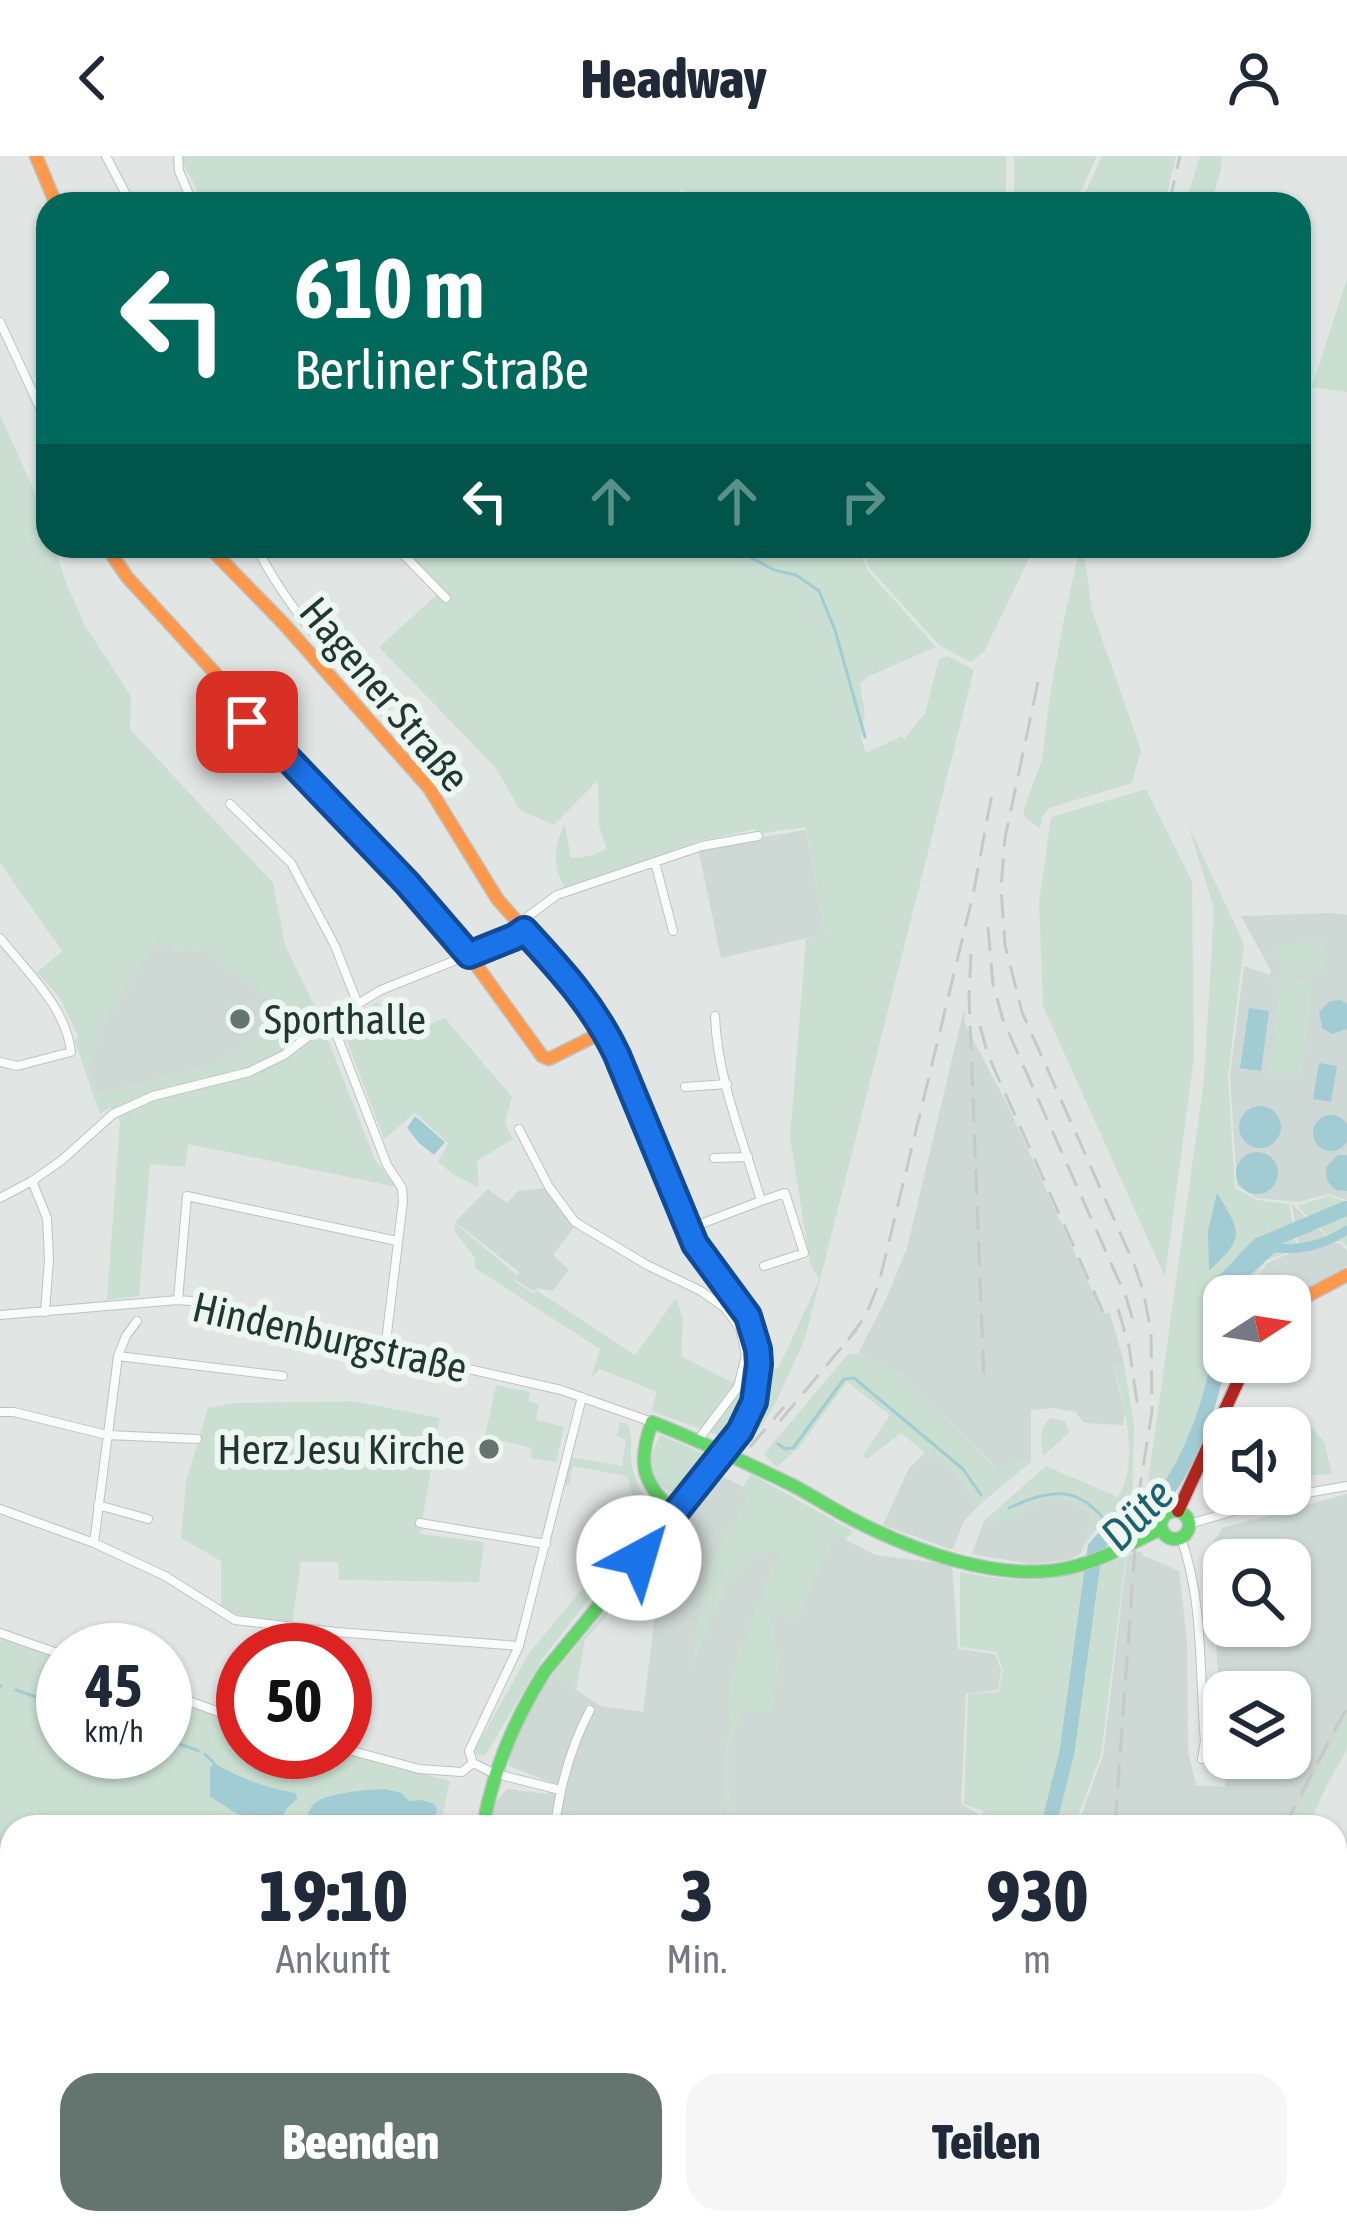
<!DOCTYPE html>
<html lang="de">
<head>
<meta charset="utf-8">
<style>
	body { margin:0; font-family:"Asap Condensed",sans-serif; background:#f6f6f7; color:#1f2937; height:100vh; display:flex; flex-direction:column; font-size:45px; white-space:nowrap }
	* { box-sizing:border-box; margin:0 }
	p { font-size:39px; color:#747a83 }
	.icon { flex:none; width:66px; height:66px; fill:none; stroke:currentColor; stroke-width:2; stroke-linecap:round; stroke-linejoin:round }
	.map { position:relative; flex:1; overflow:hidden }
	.drawer { position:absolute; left:0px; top:1659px; width:1347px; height:420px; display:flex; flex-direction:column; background:#fff; border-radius:36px 36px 0 0; box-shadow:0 3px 9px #0004 }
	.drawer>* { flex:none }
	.hud { position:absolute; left:36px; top:36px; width:1275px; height:366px; border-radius:36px; box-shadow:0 3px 9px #0004; background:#00695c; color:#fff; overflow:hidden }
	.needle { width:78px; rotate:78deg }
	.controls { position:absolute; left:1203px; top:1119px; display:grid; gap:24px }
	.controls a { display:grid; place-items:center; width:108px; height:108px; border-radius:24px; background:#fff; box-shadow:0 3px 9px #0004; font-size:60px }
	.speed { position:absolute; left:36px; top:1467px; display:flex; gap:24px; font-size:60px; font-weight:700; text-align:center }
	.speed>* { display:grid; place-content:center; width:156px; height:156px; border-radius:50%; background:#fff; box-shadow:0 3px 9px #0004; line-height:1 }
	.speed small { font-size:30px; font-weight:400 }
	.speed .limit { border:18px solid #d22; background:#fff; color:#111 }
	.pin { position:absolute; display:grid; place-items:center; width:102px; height:102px; color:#fff; margin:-51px; border-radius:24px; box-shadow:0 6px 18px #0006 }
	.me { position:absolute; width:132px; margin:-66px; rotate:39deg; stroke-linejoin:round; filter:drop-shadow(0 0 9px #0008) }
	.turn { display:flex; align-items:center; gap:42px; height:252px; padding:0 60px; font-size:54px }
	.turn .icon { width:156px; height:156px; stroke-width:2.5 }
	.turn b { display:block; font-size:84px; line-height:102px }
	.lanes { display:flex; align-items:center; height:114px; padding:0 60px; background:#0003; justify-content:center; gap:60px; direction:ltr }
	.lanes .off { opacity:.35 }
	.eta { display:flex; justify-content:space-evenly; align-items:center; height:204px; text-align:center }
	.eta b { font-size:72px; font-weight:800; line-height:84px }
	.action { display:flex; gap:24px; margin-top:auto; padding:24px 60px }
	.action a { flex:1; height:138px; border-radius:36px; background:#647570; color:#fff; font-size:48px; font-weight:800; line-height:138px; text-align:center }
	.action a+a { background:#f6f6f7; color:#1f2937 }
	header { display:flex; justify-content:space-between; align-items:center; height:156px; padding:0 60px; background:#fff; font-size:54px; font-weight:800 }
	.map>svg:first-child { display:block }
</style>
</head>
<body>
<header><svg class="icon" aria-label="back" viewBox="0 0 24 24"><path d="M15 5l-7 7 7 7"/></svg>Headway<svg class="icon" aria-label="person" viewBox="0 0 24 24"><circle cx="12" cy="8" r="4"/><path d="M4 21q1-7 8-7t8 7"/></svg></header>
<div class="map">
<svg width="1347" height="2079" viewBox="0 0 1347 2079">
	<rect width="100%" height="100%" fill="#e1e6e4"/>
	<!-- built -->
	<path fill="#ced8d4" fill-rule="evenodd" d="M 806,674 L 825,778 L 721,802 L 698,692 Z
		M 1333,757 L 1347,759 L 1347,1044 L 1328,1038 L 1299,1046 L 1257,1042 L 1237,1030 L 1230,920 L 1244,810 L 1270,819 L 1271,815 L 1241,760 Z
		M 157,785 L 172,796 L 207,794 L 287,857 L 219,907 L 97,939 L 88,910 L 97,889 L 97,879 Z
		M 964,853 L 965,868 L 1007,948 L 1102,1157 L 1110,1157 L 1124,1207 L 1113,1209 L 1125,1257 L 1123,1269 L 1084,1267 L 1075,1256 L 1053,1252 L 1031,1254 L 1031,1306 L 1021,1305 L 997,1312 L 902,1217 L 858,1198 L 887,1141 L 907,1092 Z
		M 544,1032 L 575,1070 L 553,1099 L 569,1114 L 553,1135 L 537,1132 L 534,1135 L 515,1124 L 519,1116 L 455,1066 L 488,1033 L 507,1047 L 518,1035 Z
		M 1292,1048 L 1332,1086 L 1341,1088 L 1347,1095 L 1347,1110 L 1290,1142 L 1242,1140 L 1267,1107 L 1299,1093 Z
		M 925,1297 L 957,1317 L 978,1350 L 964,1365 L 954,1391 L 950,1393 L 883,1369 L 909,1312 Z
		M 722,1320 L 875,1399 L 952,1409 L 958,1493 L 995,1498 L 1001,1514 L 998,1534 L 966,1538 L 961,1648 L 978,1658 L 978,1671 L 492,1671 L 495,1647 L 507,1633 L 548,1638 L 550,1626 L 509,1610 L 509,1601 L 533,1546 L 553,1518 L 600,1550 L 643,1556 L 664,1388 Z
		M 1347,1338 L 1347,1561 L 1289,1671 L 1077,1671 L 1103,1600 L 1127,1400 L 1142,1395 L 1142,1399 L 1179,1415 L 1187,1485 L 1188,1596 L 1196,1629 L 1225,1631 L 1210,1391 L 1222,1372 ZM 1224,1404 L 1290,1404 L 1290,1470 L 1224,1470 ZM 1224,1536 L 1290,1536 L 1290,1602 L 1224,1602 Z
		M 1041,1345 L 1071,1345 L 1093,1360 L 1081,1397 L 1069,1404 L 1030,1408 L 972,1398 L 984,1365 L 1015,1363 Z
		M 318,2067 L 567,2067 L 566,2079 L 316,2079 Z
		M 569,2067 L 1171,2067 L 1169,2079 L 567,2079 Z"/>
	<!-- green -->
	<path fill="#cadfd1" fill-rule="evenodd" d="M 183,0 L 1006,0 L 1006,33 L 1003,48 L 707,48 L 681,33 L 672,48 L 204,48 L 182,5 Z
		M 1014,0 L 1097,0 L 1082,33 L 1069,48 L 1012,48 L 1014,37 Z
		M 1102,0 L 1176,0 L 1165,48 L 1075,48 L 1086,35 Z
		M 1200,0 L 1222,0 L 1221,14 L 1211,48 L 1185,48 Z
		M 1347,122 L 1347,236 L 1312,231 Z
		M 0,259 L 42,352 L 48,370 L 48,390 L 54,390 L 65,424 L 85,470 L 131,540 L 130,573 L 273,727 L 285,789 L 316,853 L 375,1004 L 397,1031 L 188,988 L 185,1011 L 150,1008 L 139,1140 L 107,1144 L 120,965 L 110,951 L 100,958 L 75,886 L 78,880 L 60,842 L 37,816 L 62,795 L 0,707 ZM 158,786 L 172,796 L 207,794 L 286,857 L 219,907 L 98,939 L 88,910 L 97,889 L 97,879 Z
		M 401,390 L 857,390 L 868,415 L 936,491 L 867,521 L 860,528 L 865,557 L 861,581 L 866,597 L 902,580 L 904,583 L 925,557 L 939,503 L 947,500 L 974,514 L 805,1183 L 775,1248 L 752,1285 L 744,1288 L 764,1239 L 769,1211 L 778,1213 L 819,1124 L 810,1107 L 790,982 L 806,783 L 825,778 L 806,671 L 757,678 L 755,673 L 699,685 L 583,728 L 565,731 C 552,711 553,689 565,668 L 571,702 L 590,700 L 607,693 L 599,671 L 598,624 L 554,669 L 520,654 L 496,612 L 379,491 L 443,433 Z
		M 861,390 L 1035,390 L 984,496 L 971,506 L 940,490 L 870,413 Z
		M 1083,390 L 1092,454 L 1141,594 L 1132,627 L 1049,652 L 1042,661 L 1040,673 L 1024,660 L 1024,652 L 1042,604 L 1050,539 L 1064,463 L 1078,400 Z
		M 1146,633 L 1192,725 L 1194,901 L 1165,1121 L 1043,850 L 1039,746 L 1051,661 Z
		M 1188,668 L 1244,788 L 1228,921 L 1235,1032 L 1257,1044 L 1289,1048 L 1297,1093 L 1266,1105 L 1240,1140 L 1224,1140 L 1224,1206 L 1237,1206 L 1226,1226 L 1206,1233 C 1192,1274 1182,1321 1145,1347 L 1204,924 L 1214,753 Z
		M 1318,781 L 1329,792 L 1326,817 L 1316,819 L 1285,814 L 1276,800 L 1278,791 Z
		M 1269,821 L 1313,826 L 1302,920 L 1267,918 L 1279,835 Z
		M 378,846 L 400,880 L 445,862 L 512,941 L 505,967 L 513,983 L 477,1005 L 479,1031 L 454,1019 L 438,1006 L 448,987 L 415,957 L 384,983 L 341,869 L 358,855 Z
		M 1329,1040 L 1347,1046 L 1347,1091 L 1342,1086 L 1332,1084 L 1297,1050 Z
		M 456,1068 L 517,1119 L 514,1125 L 534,1138 L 536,1134 L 635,1199 L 676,1142 L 683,1163 L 681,1200 L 733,1227 L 749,1195 C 756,1229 740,1254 723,1281 L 651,1255 L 657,1236 L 600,1213 L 591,1222 L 600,1193 L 475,1112 L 475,1102 L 454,1074 Z
		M 848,1198 L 858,1198 L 902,1217 L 996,1312 L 1022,1305 L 1031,1306 L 978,1350 L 957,1317 L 925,1297 L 901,1277 L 867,1303 L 863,1300 L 890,1259 L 847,1226 L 800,1290 L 777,1311 L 764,1298 Z
		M 1124,1207 L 1134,1270 L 1132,1353 L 1094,1375 L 1083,1392 L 1093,1360 L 1071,1345 L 1042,1345 L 1015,1363 L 984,1365 L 1046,1310 L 1118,1341 C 1140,1303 1124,1247 1113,1208 Z
		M 496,1229 L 530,1236 L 528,1245 L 539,1248 L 536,1264 L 564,1271 L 556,1306 L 530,1302 L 532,1292 L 485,1281 Z
		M 352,1245 L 440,1262 L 420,1378 L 484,1386 L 479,1426 L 339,1424 L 338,1406 L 301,1406 L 292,1469 L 221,1455 L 221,1405 L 181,1382 L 186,1325 L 208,1252 L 235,1247 Z
		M 1301,1261 L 1324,1285 L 1332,1318 L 1313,1319 L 1290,1326 L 1290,1272 L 1278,1272 Z
		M 1051,1262 L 1065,1265 L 1069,1277 L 1043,1300 C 1040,1288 1039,1269 1051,1262 Z
		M 620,1266 L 628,1268 C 632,1280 631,1288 631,1300 C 632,1323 643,1340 655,1358 L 543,1502 L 485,1600 L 476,1598 L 475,1593 L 530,1496 L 644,1359 L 633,1342 L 627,1320 L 573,1310 L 569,1329 L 564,1328 L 569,1301 L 622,1310 L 626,1284 L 617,1280 Z
		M 660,1279 L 710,1300 L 678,1337 C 644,1329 647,1305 660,1279 Z
		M 751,1318 L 853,1375 L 845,1384 L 837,1380 L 796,1465 L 781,1458 L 776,1453 L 770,1457 L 780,1505 L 772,1556 L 744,1553 C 723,1593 726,1628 739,1671 L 731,1671 C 721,1636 721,1604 729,1569 C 731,1560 727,1551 728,1542 C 732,1500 761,1439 778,1400 L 773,1394 C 761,1399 748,1405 740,1415 C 716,1442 705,1483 691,1515 C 695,1471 702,1424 722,1385 C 730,1371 739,1357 747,1344 L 741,1333 Z
		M 1126,1400 L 1101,1599 L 1074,1671 L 982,1671 L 983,1655 L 964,1648 L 968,1538 L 999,1536 L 1003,1513 L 996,1496 L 960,1491 L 960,1416 C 1031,1429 1058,1427 1126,1400 Z
		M 636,1418 L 640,1421 L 585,1484 L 576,1535 L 553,1518 Z
		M 0,1481 L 63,1504 L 63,1596 L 165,1596 L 165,1540 L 243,1570 L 243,1596 L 340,1596 L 450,1625 L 441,1666 L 438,1671 L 12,1671 L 12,1693 L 0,1691 Z
		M 1347,1561 L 1347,1593 L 1327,1629 L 1308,1671 L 1289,1671 Z
		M 0,1768 L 12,1827 L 12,1879 L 6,1894 L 1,1925 L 12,1941 L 9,1969 L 0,1977 Z
		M 12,1977 L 12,2028 L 0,2028 L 0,1983 Z"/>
	<!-- water -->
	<path fill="#a2ccd4" d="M 1341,844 L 1347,848 L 1347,873 L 1332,878 L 1322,872 L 1319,856 L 1330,845 Z
		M 1249,852 L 1269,855 L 1261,915 L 1240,912 Z
		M 1319,907 L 1337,910 L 1331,946 L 1313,943 Z
		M1239 971a21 21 0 1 1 42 0a21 21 0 1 1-42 0Z
		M1313 977a18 18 0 1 1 36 0a18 18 0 1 1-36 0Z
		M 415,960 L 445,986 L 434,999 L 419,987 L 407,972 Z
		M1236 1017a21 21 0 1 1 42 0a21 21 0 1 1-42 0Z
		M 1338,999 L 1347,999 L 1347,1035 L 1336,1034 L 1327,1025 L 1326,1011 Z
		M 1217,1037 C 1242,1077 1245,1082 1209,1115 L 1208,1075 Z
		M 214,1607 C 238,1622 268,1632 296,1637 L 297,1643 L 287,1652 L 279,1668 C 255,1670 229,1654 210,1640 L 210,1612 Z
		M 385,1633 L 402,1637 L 409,1645 L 422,1644 L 434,1648 L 437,1653 L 432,1671 L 306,1671 C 307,1663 307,1657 312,1650 C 323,1636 368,1634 385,1633 Z"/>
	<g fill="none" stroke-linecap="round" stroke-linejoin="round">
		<!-- stream -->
		<path stroke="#a2ccd4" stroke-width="3" d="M 730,390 L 774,414 L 796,419 L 819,435 L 835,474 L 865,581
			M 778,1288 L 785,1293 L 793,1292 L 844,1223 L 854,1222 L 963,1313 L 981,1339
			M 1009,1352 C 1055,1331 1082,1329 1113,1375
			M 0,1530 L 1,1530
			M 16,1534 L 63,1550
			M 165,1583 L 199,1595
			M 205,1598 L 214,1607"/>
		<!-- canal -->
		<path stroke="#a2ccd4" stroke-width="9" d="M 1231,1140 L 1249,1114 L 1273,1092 C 1303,1094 1322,1090 1347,1074
			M 1217,1170 L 1224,1154"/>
		<!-- river -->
		<path stroke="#a2ccd4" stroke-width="15" d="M 1048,1671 L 1067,1596 L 1095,1392 C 1111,1371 1136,1365 1155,1348 C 1187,1320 1221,1226 1219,1185 C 1219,1169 1212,1154 1212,1138 L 1259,1089 L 1347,1052"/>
		<defs>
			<path id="street" d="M 106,0 L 131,48
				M 178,0 L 179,15 L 193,48
				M 0,166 L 48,269
				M 256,390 C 297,475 373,537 432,609 L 436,623 L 429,632
				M 395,390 L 446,442
				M 219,522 C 234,530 252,548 254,566
				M 230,648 L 291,707 L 335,790 L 357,846
				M 655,706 L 673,775
				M 519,767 L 557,739 L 702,690 L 758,680
				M 0,782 C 27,816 66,851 71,896 L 17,910 L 0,906
				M 715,860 C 717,922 744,986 761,1045 L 785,1037 L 804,1097 L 764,1110
				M 331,864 L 387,1009 L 402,1032 L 403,1045 L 385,1194
				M 685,931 L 727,928
				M 519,973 L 549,1031 L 575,1066 L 647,1109 L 701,1135 L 725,1152 L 740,1172 L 746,1199 L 738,1231 L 698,1284
				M 714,1002 L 748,1001
				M 32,1025 L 47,1062 L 49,1103 L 45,1156
				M 0,1042 L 32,1025 L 62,1004 L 113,958 L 153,940 L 249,916 L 284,899 L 323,869 L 381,834 L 514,781 L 524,774
				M 690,1072 L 761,1045
				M 178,1144 L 187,1040 L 397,1085
				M 0,1159 L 178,1144 L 204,1146 L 385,1194 L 561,1234 L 652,1266
				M 118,1200 L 126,1180 L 137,1165
				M 0,1256 L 14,1256 L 107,1279 L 197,1283
				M 98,1349 L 148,1363
				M 0,1353 L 94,1387 L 165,1420 L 235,1464 L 336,1476 L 519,1490
				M 420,1367 L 546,1388
				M 1189,1368 L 1279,1342 L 1347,1330
				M 1181,1382 C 1204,1446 1199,1517 1205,1585 L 1202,1603
				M 94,1387 L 118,1200 L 283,1220
				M 0,1477 L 63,1499
				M 267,1494 L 271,1469
				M 165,1536 L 243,1565
				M 345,1593 L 419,1613 L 462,1616 L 473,1607
				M 560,1634 L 493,1617 L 473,1607 L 469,1595 L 519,1490 L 582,1241
				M 555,1671 C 560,1629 570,1592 590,1554
				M 0,1696 L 12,1711
				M 65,2079 L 66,2067
				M 139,2079 L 140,2067
				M 210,2079 L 211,2067
				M 420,2079 L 422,2067"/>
			<path id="fast" d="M1161 1369a14 14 0 1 1 28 0a14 14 0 1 1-28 0Z
				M 674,1357 C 642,1326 637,1308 652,1266 C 700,1285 747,1307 794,1330 C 813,1340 831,1352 850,1362 C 911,1394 999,1427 1068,1412 C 1101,1405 1131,1387 1161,1373
				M 483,1671 C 493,1613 514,1564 545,1515 L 717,1306"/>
			<path id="slow" d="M 36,0 L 56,48
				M 106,390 L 127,421 L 215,517 C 223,541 231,555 254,567 L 407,727 L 469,799 L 542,900 L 549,903 L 605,875
				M 208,390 L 283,467 L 429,632 L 498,744 L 581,836 L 605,875 L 696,1088 L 736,1140 L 753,1175 L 757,1193 L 756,1229 L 752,1247 L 735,1282
				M 1290,1149 L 1347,1119
				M 285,2079 L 287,2067"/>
			<path id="jam" d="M 1178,1355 L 1247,1206"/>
		</defs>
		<!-- street casing -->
		<use href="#street" stroke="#bec3c1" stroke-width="10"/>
		<!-- fast casing -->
		<use href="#fast" stroke="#bdc4c1" stroke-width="15"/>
		<!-- slow casing -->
		<use href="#slow" stroke="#bdc4c1" stroke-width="15"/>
		<!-- jam casing -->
		<use href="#jam" stroke="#bdc4c1" stroke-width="15"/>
		<!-- street -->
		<use href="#street" stroke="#fafbfb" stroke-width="8"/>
		<!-- fast -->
		<use href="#fast" stroke="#63d668" stroke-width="12"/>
		<!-- slow -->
		<use href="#slow" stroke="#ff974d" stroke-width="12"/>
		<!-- jam -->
		<use href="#jam" stroke="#b3261e" stroke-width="12"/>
		<!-- rail -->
		<path stroke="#c5c9c8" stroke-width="3" stroke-dasharray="24 12" stroke-linecap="butt" d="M 1169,48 L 1180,0
			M 1038,526 L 1005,682 L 1001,732 L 1005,789 L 1022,856 L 1134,1108 L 1143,1134 L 1151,1176 L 1152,1255 L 1139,1337 L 1115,1671
			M 988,771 L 993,828 L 1003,864 L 1126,1141 L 1134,1168
			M 971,798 L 969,841 L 984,1224
			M 980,870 L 988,899 L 1103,1156
			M 1118,1153 L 1129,1190 L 1138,1253
			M 848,1184 L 866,1159 L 879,1127 L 973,739 L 992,638
			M 780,1265 L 857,1173
			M 750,1291 L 784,1251
			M 1284,1671 L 1347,1551
			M 1085,2079 L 1086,2067
			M 1164,2079 L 1166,2067"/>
		<defs>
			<path id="fast-bridge" d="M 717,1306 L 735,1282"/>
		</defs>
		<!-- fast-bridge casing -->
		<use href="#fast-bridge" stroke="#bdc4c1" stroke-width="15" stroke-linecap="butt"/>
		<!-- fast-bridge -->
		<use href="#fast-bridge" stroke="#63d668" stroke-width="12"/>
	</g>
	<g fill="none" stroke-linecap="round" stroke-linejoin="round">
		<defs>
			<path id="route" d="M 247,566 L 254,567 L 407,727 L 469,799 L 514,781 L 524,774 C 560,813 594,850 617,899 L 695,1088 L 748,1160 L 758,1193 L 759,1208 L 754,1246 L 740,1275 L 639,1402"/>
		</defs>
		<!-- route casing -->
		<use href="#route" stroke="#114b97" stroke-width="30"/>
		<!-- route -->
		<use href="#route" stroke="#1a73e8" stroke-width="21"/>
	</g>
	<!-- markers -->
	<g fill="#647570" stroke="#eef6f2" stroke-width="4.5">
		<circle cx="240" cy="863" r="12"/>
		<circle cx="489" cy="1293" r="12"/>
	</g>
	<g text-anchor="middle" stroke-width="12" stroke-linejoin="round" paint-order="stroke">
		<!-- street labels -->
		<g font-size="42" fill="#203832" stroke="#eef6f2">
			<text transform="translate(385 538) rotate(50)" y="15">Hagener Straße</text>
			<text transform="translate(330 1181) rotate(13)" y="15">Hindenburgstraße</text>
		</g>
		<!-- poi labels -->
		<g font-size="42" fill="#203832" stroke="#eef6f2" text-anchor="start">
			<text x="264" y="878">Sporthalle</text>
			<text x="465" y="1308" text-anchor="end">Herz Jesu Kirche</text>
		</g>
		<!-- water labels -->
		<g font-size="45" font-style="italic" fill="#1d6170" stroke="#eef6f2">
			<text transform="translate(1137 1358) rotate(-45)" y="16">Düte</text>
		</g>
	</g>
</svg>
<div class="controls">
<a><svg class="needle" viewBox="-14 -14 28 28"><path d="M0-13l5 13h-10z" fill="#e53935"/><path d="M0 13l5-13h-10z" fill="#747a83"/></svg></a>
<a><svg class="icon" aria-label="sound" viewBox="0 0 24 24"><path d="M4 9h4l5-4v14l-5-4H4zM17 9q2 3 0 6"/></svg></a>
<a><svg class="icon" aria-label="search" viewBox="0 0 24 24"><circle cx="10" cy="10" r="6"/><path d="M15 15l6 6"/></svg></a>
<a><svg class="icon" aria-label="layers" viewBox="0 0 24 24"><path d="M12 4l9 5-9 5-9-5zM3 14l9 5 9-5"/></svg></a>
</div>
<div class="speed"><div>45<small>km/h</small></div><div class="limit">50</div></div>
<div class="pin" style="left:247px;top:566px;background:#d93025"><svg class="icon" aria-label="arrive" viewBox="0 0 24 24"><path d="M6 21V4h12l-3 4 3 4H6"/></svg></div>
<svg class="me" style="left:639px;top:1402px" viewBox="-20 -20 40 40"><circle r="19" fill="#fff"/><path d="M0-13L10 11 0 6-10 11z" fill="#1a73e8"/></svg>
<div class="hud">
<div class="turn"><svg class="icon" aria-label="left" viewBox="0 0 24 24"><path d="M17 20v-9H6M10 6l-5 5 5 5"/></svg><div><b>610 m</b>Berliner Straße</div></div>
<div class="lanes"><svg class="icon" aria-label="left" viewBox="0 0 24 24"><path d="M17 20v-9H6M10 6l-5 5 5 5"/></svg><svg class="icon off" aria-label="ahead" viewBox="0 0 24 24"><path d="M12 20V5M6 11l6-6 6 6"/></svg><svg class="icon off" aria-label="ahead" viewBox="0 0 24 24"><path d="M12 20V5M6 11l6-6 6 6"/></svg><svg class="icon off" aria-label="right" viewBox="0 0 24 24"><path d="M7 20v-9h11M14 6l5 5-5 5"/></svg></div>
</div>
<section class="drawer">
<div class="eta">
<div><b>19:10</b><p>Ankunft</p></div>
<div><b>3</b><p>Min.</p></div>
<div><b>930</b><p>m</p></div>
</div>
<div class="action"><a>Beenden</a><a>Teilen</a></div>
</section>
</div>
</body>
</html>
